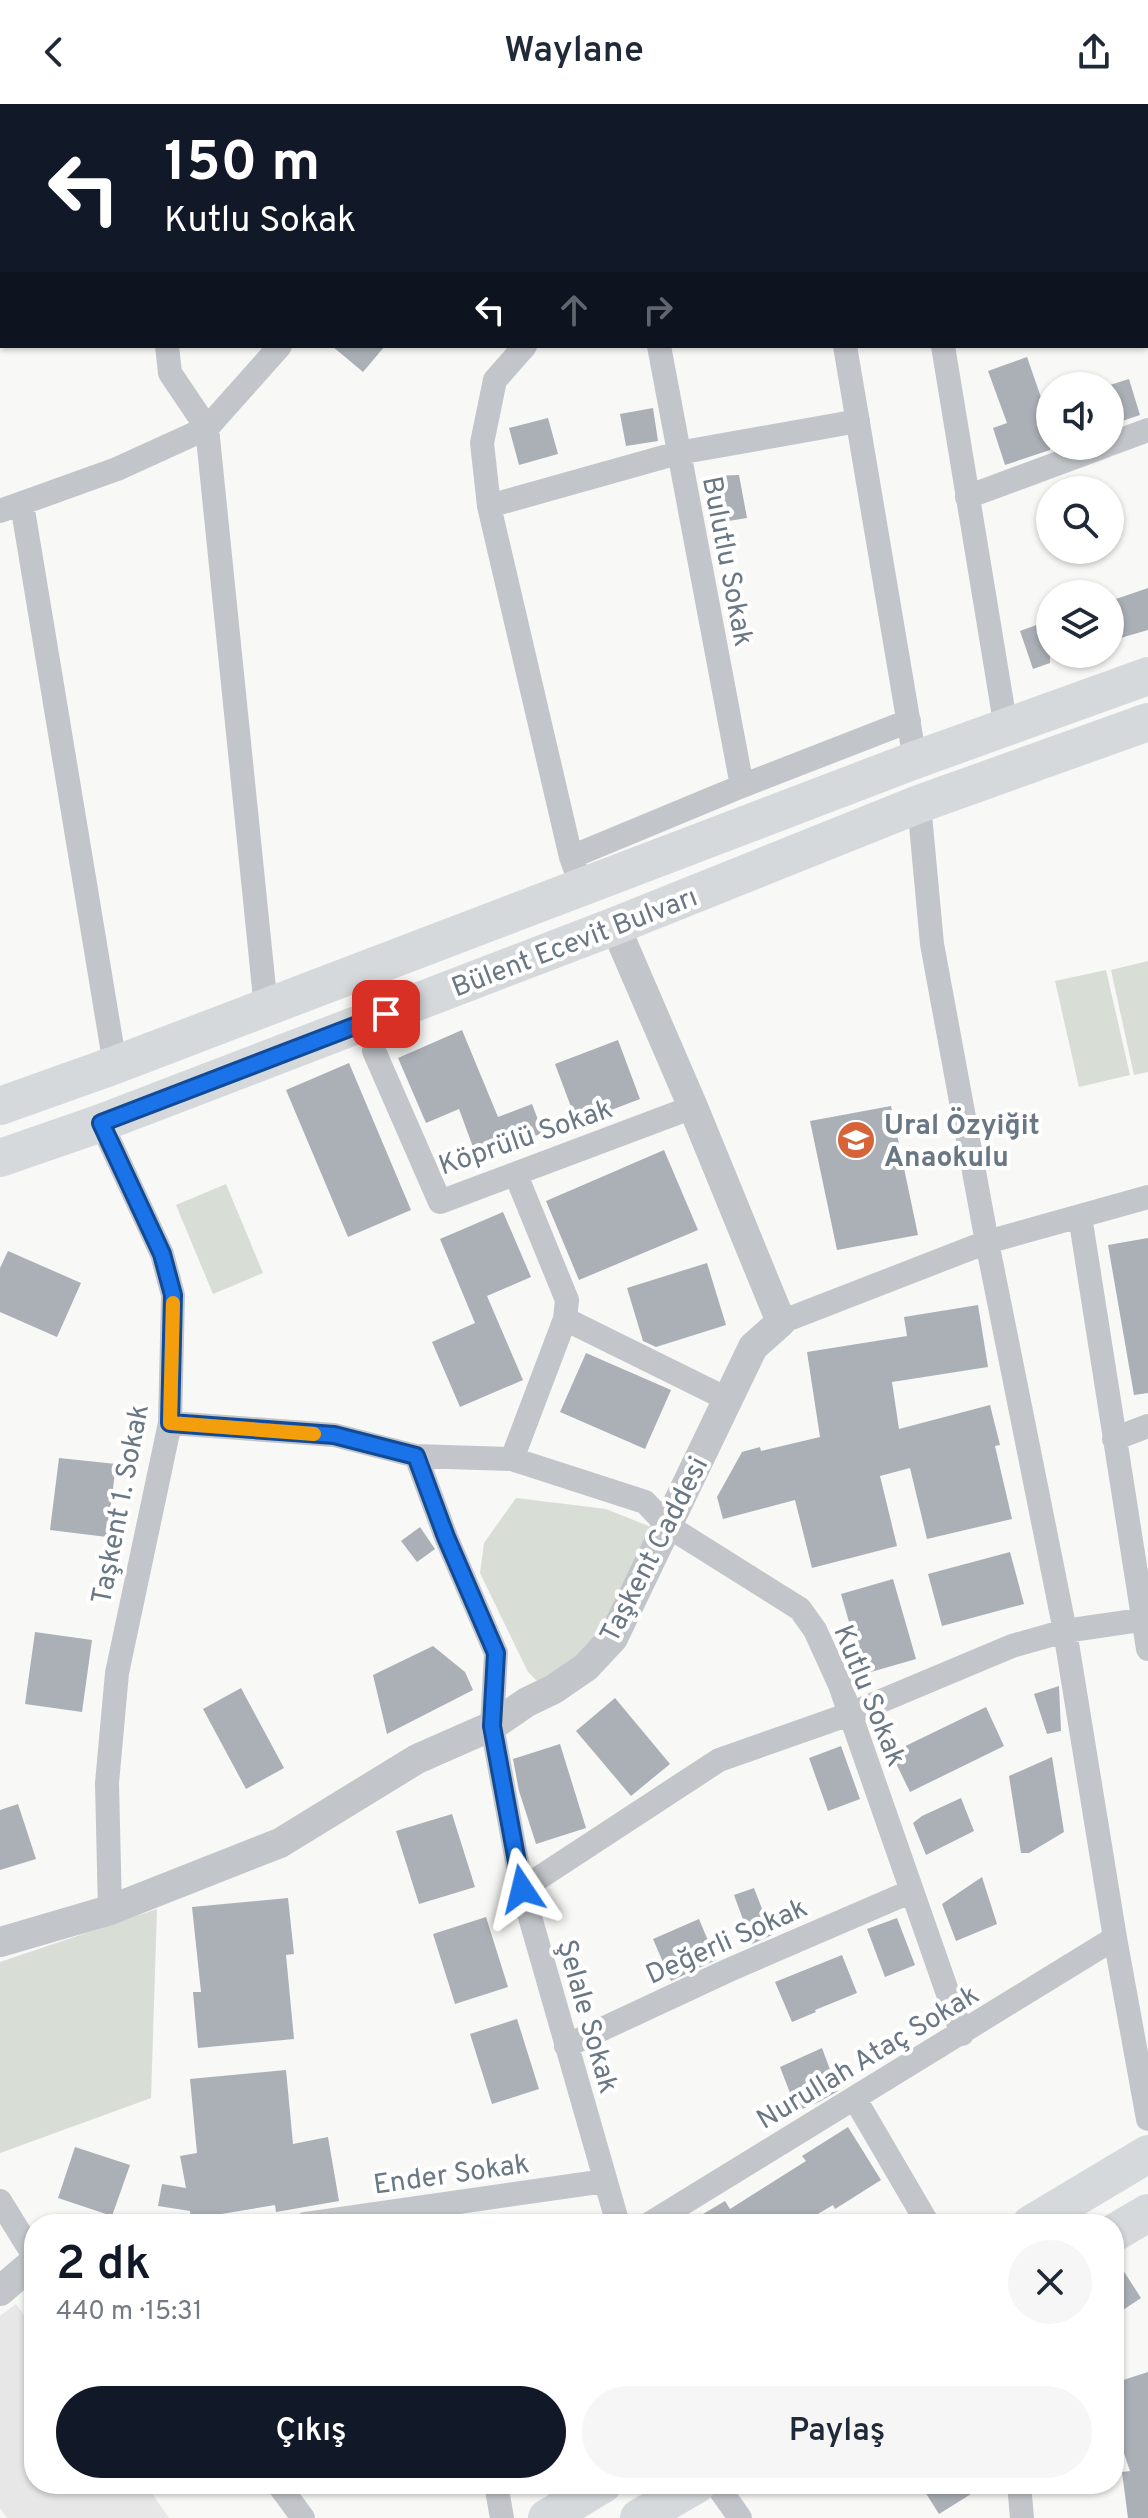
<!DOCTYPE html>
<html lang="tr">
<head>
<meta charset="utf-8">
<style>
	body { margin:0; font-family:Overpass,sans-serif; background:#f6f6f7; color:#1f2937; height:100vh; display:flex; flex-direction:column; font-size:30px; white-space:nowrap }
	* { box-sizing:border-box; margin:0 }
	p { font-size:26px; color:#747a83 }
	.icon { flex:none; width:44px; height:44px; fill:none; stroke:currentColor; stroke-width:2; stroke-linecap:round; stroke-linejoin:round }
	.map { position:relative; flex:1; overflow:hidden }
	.details { position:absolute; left:24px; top:2110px; width:1100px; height:280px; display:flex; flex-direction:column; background:#fff; border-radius:32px; box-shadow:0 2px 6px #0004 }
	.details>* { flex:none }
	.hud { position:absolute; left:0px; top:0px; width:1148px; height:244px; box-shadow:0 2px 6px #0004; background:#111827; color:#fff; overflow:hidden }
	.tools { position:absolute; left:1036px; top:268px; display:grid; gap:16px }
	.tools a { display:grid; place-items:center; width:88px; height:88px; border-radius:50%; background:#fff; box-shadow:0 2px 6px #0004; font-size:40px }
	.pin { position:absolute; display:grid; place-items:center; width:68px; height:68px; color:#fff; margin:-34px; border-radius:16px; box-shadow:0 4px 12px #0006 }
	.me { position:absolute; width:88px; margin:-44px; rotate:350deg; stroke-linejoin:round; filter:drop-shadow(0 0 6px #0008) }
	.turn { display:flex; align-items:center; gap:28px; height:168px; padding:0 32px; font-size:36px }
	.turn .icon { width:104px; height:104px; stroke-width:2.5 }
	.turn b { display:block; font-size:56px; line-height:68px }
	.lanes { display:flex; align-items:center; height:76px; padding:0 32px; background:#0003; justify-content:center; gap:40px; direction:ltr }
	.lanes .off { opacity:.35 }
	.round { display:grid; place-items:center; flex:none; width:84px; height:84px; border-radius:42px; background:#f6f6f7 }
	.head { display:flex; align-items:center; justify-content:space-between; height:136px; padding:0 32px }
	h1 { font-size:48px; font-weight:600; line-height:60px; color:#111827 }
	.primary-button { display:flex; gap:16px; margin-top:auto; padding:16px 32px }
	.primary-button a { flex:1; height:92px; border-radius:48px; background:#111827; color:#fff; font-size:32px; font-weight:600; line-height:92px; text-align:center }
	.primary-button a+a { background:#f6f6f7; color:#1f2937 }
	header { display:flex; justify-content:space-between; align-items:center; height:104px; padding:0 32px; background:#fff; font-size:36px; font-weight:600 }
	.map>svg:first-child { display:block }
</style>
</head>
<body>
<header><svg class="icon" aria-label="back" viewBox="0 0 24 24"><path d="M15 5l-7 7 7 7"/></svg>Waylane<svg class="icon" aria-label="share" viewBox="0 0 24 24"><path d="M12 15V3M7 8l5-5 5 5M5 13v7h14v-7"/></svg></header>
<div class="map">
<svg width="1148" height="2414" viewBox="0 0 1148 2414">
	<rect width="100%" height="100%" fill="#f8f8f6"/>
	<!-- built -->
	<path fill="#e6e7e6" d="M 16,2200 L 34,2225 L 34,2380 L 145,2380 L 169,2414 L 7,2414 L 0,2404 L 0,2212 Z"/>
	<!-- green -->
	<path fill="#d8ddd5" d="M 1148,857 L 1148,968 L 1134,971 L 1111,866 Z
		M 1106,866 L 1130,971 L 1079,983 L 1055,877 Z
		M 226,1080 L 263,1169 L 213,1190 L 176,1101 Z
		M 516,1394 L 606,1405 L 656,1425 L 608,1531 L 540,1580 L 528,1568 L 480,1469 L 484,1439 Z
		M 157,1805 L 151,1994 L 0,2049 L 0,1858 Z"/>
	<!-- building -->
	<path fill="#aab0b6" d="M 332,242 L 385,242 L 363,268 Z
		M 1027,253 L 1044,302 L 1050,300 L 1050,346 L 1005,361 L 993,324 L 1007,319 L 988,267 Z
		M 1129,275 L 1140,311 L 1110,321 L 1110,281 Z
		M 653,304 L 658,337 L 626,342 L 620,310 Z
		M 548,314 L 558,350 L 519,361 L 509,324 Z
		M 739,371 L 747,414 L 716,419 L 709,372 Z
		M 1148,484 L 1148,526 L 1110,537 L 1110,497 Z
		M 1050,516 L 1050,559 L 1033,565 L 1020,527 Z
		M 462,926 L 498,1013 L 532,1000 L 543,1029 L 477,1054 L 459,1005 L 426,1019 L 398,954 Z
		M 618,936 L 640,995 L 577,1019 L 555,960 Z
		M 349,959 L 411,1106 L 348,1133 L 286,986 Z
		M 891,1002 L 918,1131 L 837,1146 L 810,1017 Z
		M 664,1046 L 698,1126 L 579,1176 L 546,1097 Z
		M 503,1108 L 531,1173 L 487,1192 L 523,1276 L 460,1303 L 432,1238 L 475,1219 L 440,1135 Z
		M 1148,1134 L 1148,1289 L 1134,1291 L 1108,1141 Z
		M 8,1147 L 81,1179 L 57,1233 L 0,1208 L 0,1164 Z
		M 707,1159 L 726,1221 L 656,1243 L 643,1237 L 627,1184 Z
		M 978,1201 L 988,1263 L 892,1278 L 899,1325 L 990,1301 L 1000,1341 L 995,1342 L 1012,1415 L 927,1435 L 910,1364 L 880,1372 L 897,1442 L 812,1464 L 795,1396 L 723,1415 L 717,1393 L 742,1348 L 760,1343 L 761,1347 L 820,1333 L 807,1248 L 907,1232 L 904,1213 Z
		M 586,1249 L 671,1286 L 645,1345 L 560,1308 Z
		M 59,1354 L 116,1360 L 107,1433 L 50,1426 Z
		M 420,1423 L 435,1445 L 417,1458 L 401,1437 Z
		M 1010,1448 L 1024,1500 L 942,1522 L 928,1470 Z
		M 893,1475 L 916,1555 L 864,1570 L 841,1490 Z
		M 35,1528 L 92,1536 L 82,1608 L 25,1600 Z
		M 433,1542 L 465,1568 L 473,1586 L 387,1630 L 373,1571 Z
		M 1059,1582 L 1061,1627 L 1047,1630 L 1034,1590 Z
		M 241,1584 L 284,1664 L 246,1685 L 203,1605 Z
		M 615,1594 L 670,1660 L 631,1692 L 576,1627 Z
		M 986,1603 L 1004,1642 L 910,1688 L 891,1649 Z
		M 560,1640 L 586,1724 L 536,1740 L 519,1687 L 513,1655 Z
		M 841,1642 L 860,1695 L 828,1707 L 809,1654 Z
		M 1052,1653 L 1064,1728 L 1029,1749 L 1021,1749 L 1009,1672 Z
		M 961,1694 L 974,1727 L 926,1751 L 913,1719 L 922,1712 Z
		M 18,1700 L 36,1755 L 0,1766 L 0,1706 Z
		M 452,1710 L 475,1783 L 419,1800 L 396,1727 Z
		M 982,1773 L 997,1820 L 956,1837 L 942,1800 Z
		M 754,1784 L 772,1831 L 752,1840 L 734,1791 Z
		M 288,1794 L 294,1850 L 286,1851 L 294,1935 L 198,1944 L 193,1888 L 201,1888 L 192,1803 Z
		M 486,1813 L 508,1883 L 455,1900 L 433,1830 Z
		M 897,1814 L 915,1861 L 885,1873 L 867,1825 Z
		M 699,1815 L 716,1856 L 671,1877 L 653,1835 Z
		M 842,1851 L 857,1889 L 815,1906 L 816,1908 L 792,1918 L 775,1878 Z
		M 517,1915 L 539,1985 L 492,2000 L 470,1930 Z
		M 822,1944 L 838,1987 L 817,1999 L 797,2007 L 780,1963 Z
		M 286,1966 L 293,2040 L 328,2033 L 339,2097 L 276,2108 L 275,2101 L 191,2115 L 190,2107 L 158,2102 L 162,2080 L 186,2084 L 180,2052 L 197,2049 L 190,1975 Z
		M 848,2023 L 881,2076 L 835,2105 L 833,2101 L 801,2120 L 686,2120 L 725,2097 L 730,2105 L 806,2057 L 802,2052 Z
		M 75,2043 L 130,2061 L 112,2112 L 58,2094 Z
		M 1114,2152 L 1141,2194 L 1114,2212 Z
		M 1148,2268 L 1148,2414 L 1128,2414 L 1122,2368 L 1130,2367 L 1114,2320 L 1114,2316 L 1120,2311 L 1114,2295 L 1114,2279 Z
		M 920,2380 L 987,2380 L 939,2410 Z"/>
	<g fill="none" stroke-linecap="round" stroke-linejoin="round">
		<!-- minor -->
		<path stroke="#c2c5c9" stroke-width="24" d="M 113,0 L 114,2
			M 442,0 L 444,2
			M 801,0 L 802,2
			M 1083,0 L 1084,2
			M 476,2 L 478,0
			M 715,2 L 716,0
			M 1146,219 L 1148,226
			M 167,242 L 170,269 L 207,324 L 266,904
			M 525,242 L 495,276 L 482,339 L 489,402 L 571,753 L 582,783
			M 659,242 L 742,682
			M 845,242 L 915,656
			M 943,242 L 1006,624
			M 1110,340 L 1148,326
			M 967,393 L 1105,342
			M 22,400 L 115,961
			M 489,402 L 678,349 L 858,317
			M 0,407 L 117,365 L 207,324 L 280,242
			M 919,700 L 932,840 L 987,1138 L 1065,1527 L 1115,1834 L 1148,2015
			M 571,753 L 742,682 L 909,617
			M 374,947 L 440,1098 L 693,1003
			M 101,1019 L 162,1150 L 173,1191 L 170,1319 L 117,1569 L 107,1679 L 110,1806
			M 1080,1112 L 1148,1545
			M 565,1215 L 727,1295
			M 781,1218 L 987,1138 L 1148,1093
			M 170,1319 L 334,1331 L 416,1352 L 512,1355 L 645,1398 L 668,1422 L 800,1505 L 815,1526 L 840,1581 L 962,1930
			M 1114,1335 L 1148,1322
			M 416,1352 L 446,1433 L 496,1549 L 492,1622 L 522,1785 L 618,2120
			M 512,1355 L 565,1215 L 567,1196 L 516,1071
			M 522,1785 L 719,1656 L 850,1610 L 1012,1542 L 1065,1527 L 1148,1515
			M 566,1942 L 729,1866 L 912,1787
			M 855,1995 L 928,2120
			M 0,2097 L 34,2152
			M 306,2120 L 605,2077
			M 649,2120 L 1115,1834
			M 278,2380 L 303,2414
			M 496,2380 L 502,2414
			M 716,2380 L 740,2414
			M 1019,2380 L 1022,2414"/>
		<!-- tertiary -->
		<path stroke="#c2c5c9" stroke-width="30" d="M 0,1838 L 110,1806 L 280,1739 L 417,1655 L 492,1622 L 527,1598 L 554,1585 L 586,1563 L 613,1534 L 753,1243 L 781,1218 L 693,1003 L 615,822
			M 0,2187 L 34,2158"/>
		<!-- primary -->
		<path stroke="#d5d9dc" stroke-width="38" d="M 0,1002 L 115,961 L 915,656 L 1148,572
			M 0,1054 L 101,1019 L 615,822 L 919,700 L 1148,618
			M 1031,2120 L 1148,2050
			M 1114,2129 L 1148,2109
			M 547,2414 L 603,2380
			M 639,2414 L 697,2380"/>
	</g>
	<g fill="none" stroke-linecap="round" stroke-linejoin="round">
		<defs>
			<path id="route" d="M 386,910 L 101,1019 L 162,1150 L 173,1191 L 170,1319 L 334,1331 L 416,1352 L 446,1433 L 496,1549 L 492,1622 L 522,1785"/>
		</defs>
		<!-- route casing -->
		<use href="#route" stroke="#114b97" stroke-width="20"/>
		<!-- route -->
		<use href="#route" stroke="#1a73e8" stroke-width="14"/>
		<!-- slow -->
		<path stroke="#f59e0b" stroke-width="14" d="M 173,1199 L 170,1319 L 314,1330"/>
	</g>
	<!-- icons -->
	<defs>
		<symbol id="school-disc" viewBox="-11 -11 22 22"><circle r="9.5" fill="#d66438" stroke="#fff"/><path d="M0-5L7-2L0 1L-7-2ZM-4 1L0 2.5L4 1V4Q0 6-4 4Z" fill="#fff"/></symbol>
	</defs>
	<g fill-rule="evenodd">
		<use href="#school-disc" x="834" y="1014" width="44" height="44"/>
	</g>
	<g text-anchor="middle" stroke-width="8" stroke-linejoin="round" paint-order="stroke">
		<!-- street labels -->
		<g font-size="28" fill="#6a7784" stroke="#fff">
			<text transform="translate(729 457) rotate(79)" y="10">Bulutlu Sokak</text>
			<text transform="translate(574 837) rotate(-21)" y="10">Bülent Ecevit Bulvarı</text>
			<text transform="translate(525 1032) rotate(-19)" y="10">Köprülü Sokak</text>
			<text transform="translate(119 1400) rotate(-79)" y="10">Taşkent 1. Sokak</text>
			<text transform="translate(653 1445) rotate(-63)" y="10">Taşkent Caddesi</text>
			<text transform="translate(871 1591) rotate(68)" y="10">Kutlu Sokak</text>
			<text transform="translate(726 1836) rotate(-24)" y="10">Değerli Sokak</text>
			<text transform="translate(589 1912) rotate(74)" y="10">Şelale Sokak</text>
			<text transform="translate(867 1952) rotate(-31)" y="10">Nurullah Ataç Sokak</text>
			<text transform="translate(451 2069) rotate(-8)" y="10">Ender Sokak</text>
		</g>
		<!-- poi labels -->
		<g font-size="28" font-weight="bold" fill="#6a7784" stroke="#fff" text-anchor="start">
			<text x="884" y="1030">Ural Özyiğit<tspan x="884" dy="32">Anaokulu</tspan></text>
		</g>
	</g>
</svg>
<div class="tools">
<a><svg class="icon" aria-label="sound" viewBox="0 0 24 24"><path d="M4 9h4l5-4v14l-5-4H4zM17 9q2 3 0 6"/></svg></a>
<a><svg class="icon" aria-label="search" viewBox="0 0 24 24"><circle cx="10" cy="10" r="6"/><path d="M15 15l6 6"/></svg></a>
<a><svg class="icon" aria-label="layers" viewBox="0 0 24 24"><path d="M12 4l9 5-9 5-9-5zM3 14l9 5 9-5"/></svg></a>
</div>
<div class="pin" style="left:386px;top:910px;background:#d93025"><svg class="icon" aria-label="arrive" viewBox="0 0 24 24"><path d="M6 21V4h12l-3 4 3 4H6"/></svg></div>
<svg class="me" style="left:522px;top:1785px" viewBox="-20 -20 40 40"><path d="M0-17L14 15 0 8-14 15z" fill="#1a73e8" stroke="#fff" stroke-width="4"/></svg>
<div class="hud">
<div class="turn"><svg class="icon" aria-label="left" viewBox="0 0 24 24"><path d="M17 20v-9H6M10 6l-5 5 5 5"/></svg><div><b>150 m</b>Kutlu Sokak</div></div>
<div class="lanes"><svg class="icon" aria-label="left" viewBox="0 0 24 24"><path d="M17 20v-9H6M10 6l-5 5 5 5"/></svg><svg class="icon off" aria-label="ahead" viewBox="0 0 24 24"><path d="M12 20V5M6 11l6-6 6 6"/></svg><svg class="icon off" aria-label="right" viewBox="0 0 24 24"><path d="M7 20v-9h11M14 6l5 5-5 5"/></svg></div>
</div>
<section class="details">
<div class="head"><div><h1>2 dk</h1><p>440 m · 15:31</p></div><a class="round"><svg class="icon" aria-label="close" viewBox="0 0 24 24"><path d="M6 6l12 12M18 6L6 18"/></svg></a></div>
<div class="primary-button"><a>Çıkış</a><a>Paylaş</a></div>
</section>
</div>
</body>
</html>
